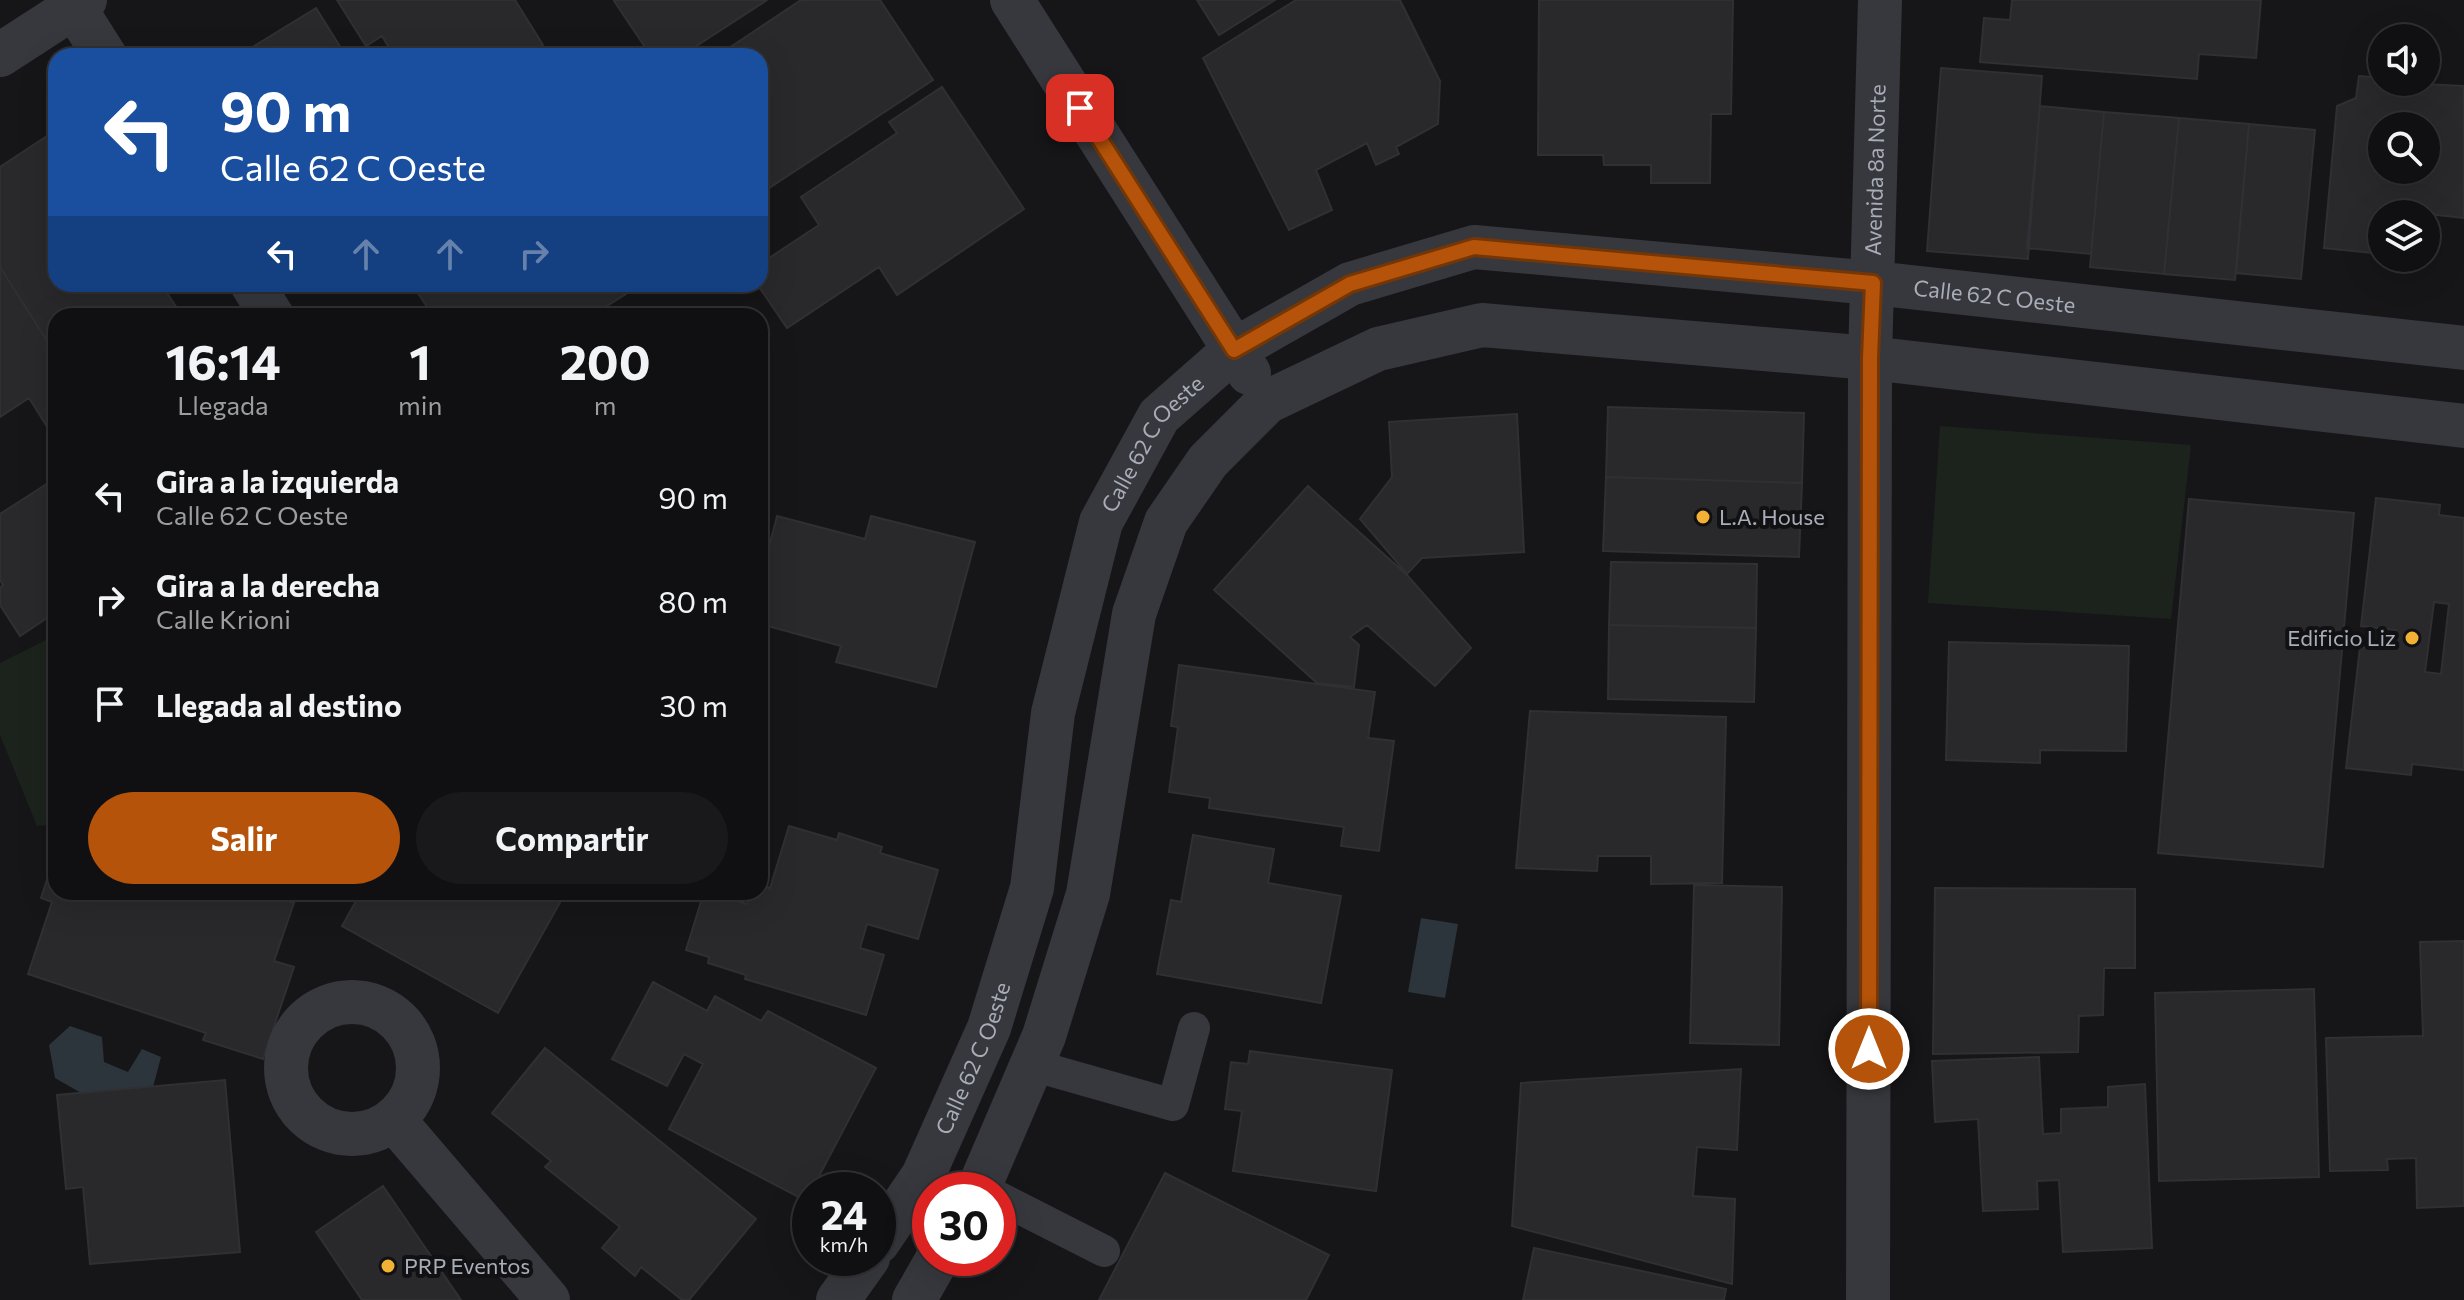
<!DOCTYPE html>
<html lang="es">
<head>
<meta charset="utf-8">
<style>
	body { margin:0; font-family:Commissioner,sans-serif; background:#19191b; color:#f1f3f6; height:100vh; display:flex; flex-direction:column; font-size:30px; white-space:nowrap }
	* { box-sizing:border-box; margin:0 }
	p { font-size:26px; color:#9c9d9f }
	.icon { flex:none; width:44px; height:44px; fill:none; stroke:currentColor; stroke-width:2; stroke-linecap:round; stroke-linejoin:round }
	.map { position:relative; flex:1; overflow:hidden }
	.sheet { position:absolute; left:48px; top:308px; width:720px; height:592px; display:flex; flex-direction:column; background:#101012; border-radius:24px; box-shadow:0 8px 32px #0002,0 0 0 2px #303032 }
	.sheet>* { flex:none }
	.guide { position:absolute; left:48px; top:48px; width:720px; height:244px; border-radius:24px; box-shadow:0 8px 32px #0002,0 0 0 2px #303032; background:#1a4fa0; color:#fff; overflow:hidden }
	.buttons { position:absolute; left:2368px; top:24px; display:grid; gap:16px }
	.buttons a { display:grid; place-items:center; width:72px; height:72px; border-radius:50%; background:#101012; box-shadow:0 8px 32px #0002,0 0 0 2px #303032; font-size:40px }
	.speed { position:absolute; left:792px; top:1172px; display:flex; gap:16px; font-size:40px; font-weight:700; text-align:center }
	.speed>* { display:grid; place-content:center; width:104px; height:104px; border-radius:50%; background:#101012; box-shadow:0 8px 32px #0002,0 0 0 2px #303032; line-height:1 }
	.speed small { font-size:20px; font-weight:400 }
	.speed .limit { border:12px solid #d22; background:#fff; color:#111 }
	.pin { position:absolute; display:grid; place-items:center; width:68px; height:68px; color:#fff; margin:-34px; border-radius:16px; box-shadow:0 4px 12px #0006 }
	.me { position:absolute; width:88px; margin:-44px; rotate:0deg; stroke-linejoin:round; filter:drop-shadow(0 0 6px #0008) }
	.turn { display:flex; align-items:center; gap:28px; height:168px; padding:0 40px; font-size:36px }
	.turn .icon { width:104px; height:104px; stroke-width:2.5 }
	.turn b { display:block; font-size:56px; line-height:68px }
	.lanes { display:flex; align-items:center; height:76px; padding:0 40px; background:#0003; justify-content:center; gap:40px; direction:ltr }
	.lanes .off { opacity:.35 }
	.eta { display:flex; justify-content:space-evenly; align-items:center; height:136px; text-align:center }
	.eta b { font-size:48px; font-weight:700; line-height:56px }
	.primary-button { display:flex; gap:16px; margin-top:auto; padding:16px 40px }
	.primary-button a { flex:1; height:92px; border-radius:48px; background:#b45309; color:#fff; font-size:32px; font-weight:700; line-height:92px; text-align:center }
	.primary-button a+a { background:#19191b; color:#f1f3f6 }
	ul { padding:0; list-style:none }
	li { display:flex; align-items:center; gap:24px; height:104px; padding:0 40px }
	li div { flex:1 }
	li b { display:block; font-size:30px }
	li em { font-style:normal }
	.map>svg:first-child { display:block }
</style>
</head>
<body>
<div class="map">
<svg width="2464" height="1300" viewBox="0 0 2464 1300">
	<rect width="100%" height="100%" fill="#161618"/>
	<!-- green -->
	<path fill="#1c231d" d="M 1940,426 L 2191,445 L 2171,619 L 1928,603 Z
		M 56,635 L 56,824 L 37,826 L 0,735 L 0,663 Z"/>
	<!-- water -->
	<path fill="#2c353c" d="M 1421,918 L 1458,924 L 1445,998 L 1408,992 Z
		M 70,1026 L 102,1037 L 104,1062 L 128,1072 L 142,1049 L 161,1057 L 153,1087 L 83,1094 L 55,1078 L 49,1045 Z"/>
	<!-- building -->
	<path fill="#29292c" stroke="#303034" stroke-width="2" fill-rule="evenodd" d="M 337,0 L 515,0 L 543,45 L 525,56 L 394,56 L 382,36 L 366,46 Z
		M 616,0 L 767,0 L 681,56 L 651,56 L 614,1 Z
		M 801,0 L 880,0 L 933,80 L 760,194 L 760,56 L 717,56 Z
		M 1197,0 L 1275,0 L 1219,35 Z
		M 1296,0 L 1400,0 L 1440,81 L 1438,124 L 1396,147 L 1399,154 L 1376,165 L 1367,143 L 1316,170 L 1332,210 L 1289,230 L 1203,58 Z
		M 1539,0 L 1733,0 L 1731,114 L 1711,114 L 1710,183 L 1651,183 L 1651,165 L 1604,165 L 1603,155 L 1538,155 Z
		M 2012,0 L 2261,0 L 2256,58 L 2199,54 L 2197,79 L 1980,62 L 1984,18 L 2010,20 Z
		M 316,8 L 346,56 L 238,56 Z
		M 1941,68 L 2042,76 L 2028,259 L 1927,251 Z
		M 2359,76 L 2382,78 L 2382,82 L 2464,86 L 2464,218 L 2419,213 L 2382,214 L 2382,254 L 2324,248 L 2337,106 L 2356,98 ZM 2382,126 L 2426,126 L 2426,170 L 2382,170 Z
		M 942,87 L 1024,209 L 897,295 L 879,267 L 787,328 L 757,284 L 760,284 L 760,264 L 819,225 L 801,197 L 897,133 L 889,122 Z
		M 2040,106 L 2104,112 L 2091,254 L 2027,248 Z
		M 2104,112 L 2179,118 L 2164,274 L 2090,267 Z
		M 2179,118 L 2249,124 L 2235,280 L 2164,274 Z
		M 2249,124 L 2315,130 L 2301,279 L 2236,273 Z
		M 56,130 L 56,284 L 161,284 L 181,314 L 56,316 L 56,355 L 0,267 L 0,167 Z
		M 0,267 L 56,355 L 56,441 L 29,398 L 0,417 Z
		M 412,284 L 631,284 L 634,289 L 591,316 L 433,316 Z
		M 1608,407 L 1804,413 L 1802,483 L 1606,477 Z
		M 1517,414 L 1524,552 L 1422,558 L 1407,574 L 1360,519 L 1392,477 L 1389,422 Z
		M 1606,477 L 1802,483 L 1799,557 L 1603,551 Z
		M 56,478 L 56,612 L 20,636 L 0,605 L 0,588 L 3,585 L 0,580 L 0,514 Z
		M 1308,486 L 1407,575 L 1471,648 L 1435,686 L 1367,625 L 1350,637 L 1359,645 L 1354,687 L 1317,683 L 1214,590 Z
		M 2376,498 L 2440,505 L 2439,515 L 2464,518 L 2464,770 L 2412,764 L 2411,775 L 2346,768 L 2360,647 L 2393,649 L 2396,630 L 2361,626 ZM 2434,602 L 2449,604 L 2441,674 L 2425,672 Z
		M 2189,499 L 2354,513 L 2323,867 L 2158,853 Z
		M 777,516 L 865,539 L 871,516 L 975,542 L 936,687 L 836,662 L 841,646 L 760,624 L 760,582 Z
		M 1611,562 L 1757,564 L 1756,628 L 1609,625 Z
		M 1609,625 L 1756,628 L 1754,702 L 1608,699 Z
		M 1949,642 L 2129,646 L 2126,751 L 2040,750 L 2040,763 L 1946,760 Z
		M 1179,665 L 1375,692 L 1368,738 L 1394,741 L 1379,851 L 1341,846 L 1344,827 L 1209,808 L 1210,798 L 1169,792 L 1178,727 L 1171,726 Z
		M 1530,711 L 1726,717 L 1722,883 L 1651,884 L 1651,856 L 1598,856 L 1597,871 L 1516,868 Z
		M 789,826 L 837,840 L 839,833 L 882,847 L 880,853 L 938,870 L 918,939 L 867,924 L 860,948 L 884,955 L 866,1015 L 745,979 L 746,975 L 708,963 L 709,957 L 686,950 L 704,892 L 747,904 L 751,892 L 760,892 L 760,885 L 770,888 Z
		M 1193,835 L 1274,849 L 1268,883 L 1341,896 L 1321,1003 L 1157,974 L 1171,900 L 1181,902 Z
		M 56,852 L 56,892 L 261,892 L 294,903 L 274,961 L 294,967 L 263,1059 L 203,1040 L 206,1033 L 28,974 L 52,902 L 41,898 Z
		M 1694,885 L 1782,887 L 1779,1045 L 1690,1043 Z
		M 1935,888 L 2135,889 L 2135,968 L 2104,968 L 2103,1015 L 2079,1016 L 2078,1052 L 1933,1054 Z
		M 361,892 L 549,892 L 562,899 L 498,1013 L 342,926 Z
		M 2464,941 L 2464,1206 L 2417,1208 L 2416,1158 L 2387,1159 L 2388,1170 L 2330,1171 L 2326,1038 L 2423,1036 L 2420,942 Z
		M 653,982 L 707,1011 L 715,996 L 761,1021 L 768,1011 L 876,1068 L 806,1201 L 669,1129 L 703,1064 L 684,1054 L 667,1086 L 612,1059 Z
		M 2314,989 L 2319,1177 L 2159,1181 L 2155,993 Z
		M 545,1048 L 756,1219 L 689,1300 L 682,1300 L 641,1267 L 635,1276 L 602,1248 L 620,1227 L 545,1167 L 551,1161 L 492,1113 Z
		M 1250,1051 L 1392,1070 L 1376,1191 L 1233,1171 L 1242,1111 L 1225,1109 L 1231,1062 L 1248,1064 Z
		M 2039,1057 L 2043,1134 L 2061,1133 L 2061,1109 L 2108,1107 L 2108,1087 L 2145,1084 L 2152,1248 L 2063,1252 L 2059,1180 L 2037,1181 L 2038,1209 L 1983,1211 L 1978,1119 L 1935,1122 L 1932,1061 Z
		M 1741,1069 L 1737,1150 L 1697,1147 L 1693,1196 L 1735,1199 L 1732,1284 L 1512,1226 L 1521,1083 Z
		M 225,1080 L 240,1252 L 90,1264 L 83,1187 L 66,1189 L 57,1095 Z
		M 1165,1173 L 1329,1255 L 1306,1300 L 1099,1300 Z
		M 383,1186 L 461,1300 L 362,1300 L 316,1232 Z
		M 1534,1248 L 1726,1289 L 1724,1300 L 1523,1300 Z"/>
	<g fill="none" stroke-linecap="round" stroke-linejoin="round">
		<!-- lane -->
		<path stroke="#37383d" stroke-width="32" d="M 1032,1065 L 1173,1105 L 1194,1028
			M 998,1197 L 1104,1251"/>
		<!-- street -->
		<g stroke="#37383d" stroke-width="44">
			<path d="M 1012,0 L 1249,373"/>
			<path d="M 74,7 L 105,56"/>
			<path d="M 0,55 L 85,0"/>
			<path d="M 252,284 L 272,316"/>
			<circle cx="352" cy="1068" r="66"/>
			<path d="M 394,1120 L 548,1300"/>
			<path d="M 978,1190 L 1044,1036 L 1088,894 L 1134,614 L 1166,522 L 1208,461 L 1267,402 L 1378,349 L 1482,325 L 1870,358 L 2464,426"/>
			<path id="s1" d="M 878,1242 L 923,1176 L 989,1028 L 1032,888 L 1053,713 L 1101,522 L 1159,416 L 1234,350 L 1350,284 L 1474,247 L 1873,283 L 2464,348"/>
			<path d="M 838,1300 L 868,1258"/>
			<path d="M 914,1300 L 938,1258"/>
			<path id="s2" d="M 1868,1300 L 1870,358 L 1880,0"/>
		</g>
	</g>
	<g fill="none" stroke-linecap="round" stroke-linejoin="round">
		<defs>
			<path id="route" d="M 1080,108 L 1234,350 L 1350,284 L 1474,247 L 1873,283 L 1870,358 L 1869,1049"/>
		</defs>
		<!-- route casing -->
		<use href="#route" stroke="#753606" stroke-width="20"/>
		<!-- route -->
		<use href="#route" stroke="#b45309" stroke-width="14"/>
	</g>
	<!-- markers -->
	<g fill="#f2b134" stroke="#111113" stroke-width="3">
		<circle cx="1703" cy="517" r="8"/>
		<circle cx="2412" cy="638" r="8"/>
		<circle cx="388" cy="1266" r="8"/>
	</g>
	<g text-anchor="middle" stroke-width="8" stroke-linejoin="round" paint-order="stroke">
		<!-- street labels -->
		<g font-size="22" fill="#a8adb8" stroke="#111113">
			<text dy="8" stroke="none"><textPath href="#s2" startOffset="1130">Avenida 8a Norte</textPath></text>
			<text dy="8" stroke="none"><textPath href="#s1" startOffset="1768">Calle 62 C Oeste</textPath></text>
			<text dy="8" stroke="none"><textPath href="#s1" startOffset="856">Calle 62 C Oeste</textPath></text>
			<text dy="8" stroke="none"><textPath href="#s1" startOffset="208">Calle 62 C Oeste</textPath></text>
		</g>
		<!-- poi labels -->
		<g font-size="22" fill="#a8adb8" stroke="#111113" text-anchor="start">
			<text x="1719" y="525">L.A. House</text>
			<text x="2396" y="646" text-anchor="end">Edificio Liz</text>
			<text x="404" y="1274">PRP Eventos</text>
		</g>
	</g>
</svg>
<div class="buttons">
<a><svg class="icon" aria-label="sound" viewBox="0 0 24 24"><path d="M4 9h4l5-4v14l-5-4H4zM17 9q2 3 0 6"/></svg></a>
<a><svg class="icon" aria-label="search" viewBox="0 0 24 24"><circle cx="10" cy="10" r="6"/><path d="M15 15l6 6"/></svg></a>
<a><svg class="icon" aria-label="layers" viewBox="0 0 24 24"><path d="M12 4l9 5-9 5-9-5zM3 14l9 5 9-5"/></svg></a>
</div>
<div class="speed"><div>24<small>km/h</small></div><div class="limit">30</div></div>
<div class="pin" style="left:1080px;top:108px;background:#d93025"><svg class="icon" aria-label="arrive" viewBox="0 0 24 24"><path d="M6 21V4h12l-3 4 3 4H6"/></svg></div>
<svg class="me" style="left:1869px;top:1049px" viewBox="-20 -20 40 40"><circle r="17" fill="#b45309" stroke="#fff" stroke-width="3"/><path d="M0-11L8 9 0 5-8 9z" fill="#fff"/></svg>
<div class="guide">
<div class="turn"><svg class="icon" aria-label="left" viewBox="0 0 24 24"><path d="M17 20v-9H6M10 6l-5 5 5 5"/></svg><div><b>90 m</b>Calle 62 C Oeste</div></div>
<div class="lanes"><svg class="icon" aria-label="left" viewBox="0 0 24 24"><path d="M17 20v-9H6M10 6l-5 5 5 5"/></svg><svg class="icon off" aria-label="ahead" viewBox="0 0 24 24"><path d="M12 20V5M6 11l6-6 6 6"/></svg><svg class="icon off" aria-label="ahead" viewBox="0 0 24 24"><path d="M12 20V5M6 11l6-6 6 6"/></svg><svg class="icon off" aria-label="right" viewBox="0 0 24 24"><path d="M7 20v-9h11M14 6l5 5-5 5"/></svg></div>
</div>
<section class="sheet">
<div class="eta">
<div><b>16:14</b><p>Llegada</p></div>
<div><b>1</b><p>min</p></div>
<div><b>200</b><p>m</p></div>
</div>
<ul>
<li><svg class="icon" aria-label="left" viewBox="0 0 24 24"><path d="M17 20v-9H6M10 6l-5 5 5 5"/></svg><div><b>Gira a la izquierda</b><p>Calle 62 C Oeste</p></div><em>90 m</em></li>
<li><svg class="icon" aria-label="right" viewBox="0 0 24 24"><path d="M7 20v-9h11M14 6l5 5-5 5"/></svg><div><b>Gira a la derecha</b><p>Calle Krioni</p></div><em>80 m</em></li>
<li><svg class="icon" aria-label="arrive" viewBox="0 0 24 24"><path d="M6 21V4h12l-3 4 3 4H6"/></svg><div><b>Llegada al destino</b></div><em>30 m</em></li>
</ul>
<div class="primary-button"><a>Salir</a><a>Compartir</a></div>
</section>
</div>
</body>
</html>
